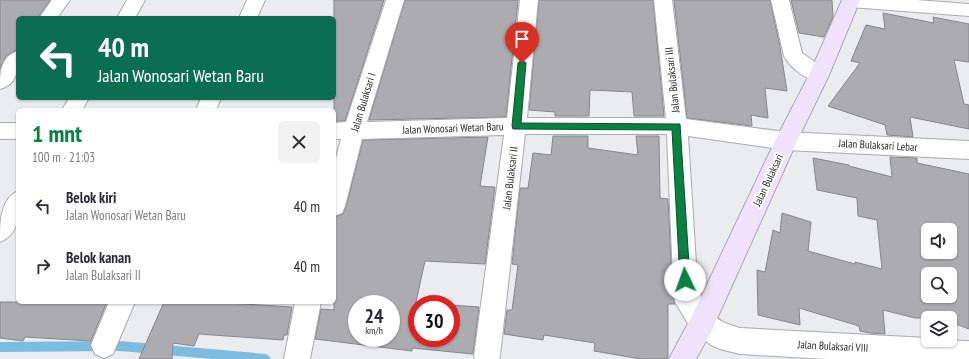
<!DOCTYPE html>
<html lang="id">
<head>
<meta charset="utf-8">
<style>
	body { margin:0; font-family:"PT Sans Narrow",sans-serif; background:#f2f2f3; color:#2b2b33; height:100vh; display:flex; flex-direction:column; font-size:15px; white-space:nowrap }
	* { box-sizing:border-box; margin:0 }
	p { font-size:13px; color:#7c7c81 }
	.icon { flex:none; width:22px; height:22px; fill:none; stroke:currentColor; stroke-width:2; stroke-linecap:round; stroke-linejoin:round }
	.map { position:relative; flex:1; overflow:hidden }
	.details { position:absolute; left:16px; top:108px; width:320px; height:196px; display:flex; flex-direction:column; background:#fff; border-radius:6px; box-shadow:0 1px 3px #0004 }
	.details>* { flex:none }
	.top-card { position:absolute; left:16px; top:16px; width:320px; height:84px; border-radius:6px; box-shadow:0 1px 3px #0004; background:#0b6e4f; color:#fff; overflow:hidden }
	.tools { position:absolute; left:921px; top:223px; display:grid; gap:8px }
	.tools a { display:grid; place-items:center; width:36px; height:36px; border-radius:6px; background:#fff; box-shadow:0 1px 3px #0004; font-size:20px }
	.speed { position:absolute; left:348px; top:295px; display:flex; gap:8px; font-size:20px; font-weight:700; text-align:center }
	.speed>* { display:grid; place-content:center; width:52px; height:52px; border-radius:50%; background:#fff; box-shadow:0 1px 3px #0004; line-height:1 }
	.speed small { font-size:10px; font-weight:400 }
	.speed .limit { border:6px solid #d22; background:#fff; color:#111 }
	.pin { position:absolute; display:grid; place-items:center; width:34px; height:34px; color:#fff; margin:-41px -17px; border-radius:50% 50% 50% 0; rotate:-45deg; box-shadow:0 0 4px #0007 }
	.pin .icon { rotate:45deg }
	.me { position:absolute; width:44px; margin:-22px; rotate:357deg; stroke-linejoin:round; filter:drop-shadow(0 0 3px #0008) }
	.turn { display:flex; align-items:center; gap:14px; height:84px; padding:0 16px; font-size:18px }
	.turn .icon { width:52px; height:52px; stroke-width:2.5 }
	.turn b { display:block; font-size:28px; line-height:34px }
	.round { display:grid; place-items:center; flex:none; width:42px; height:42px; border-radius:6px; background:#f2f2f3 }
	.head { display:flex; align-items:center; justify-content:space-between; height:68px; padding:0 16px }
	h1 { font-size:24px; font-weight:700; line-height:30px; color:#0b8043 }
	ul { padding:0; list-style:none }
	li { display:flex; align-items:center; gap:12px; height:60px; padding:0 16px }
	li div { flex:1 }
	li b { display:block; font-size:15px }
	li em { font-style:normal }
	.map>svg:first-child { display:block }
</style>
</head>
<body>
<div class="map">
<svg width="969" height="359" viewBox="0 0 969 359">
	<rect width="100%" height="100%" fill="#ebecf0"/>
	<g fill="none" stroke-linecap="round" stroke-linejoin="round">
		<!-- stream -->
		<path fill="#7cbce0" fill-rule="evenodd" d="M 120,341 L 266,354 L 269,356 L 271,359 L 212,359 L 120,351 L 0,352 L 0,342 Z"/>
	</g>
	<!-- building -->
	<path fill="#acabaf" stroke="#87868a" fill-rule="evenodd" d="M 0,0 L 50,0 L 38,18 L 18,18 L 18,49 L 6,56 L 0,69 Z
		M 334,0 L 384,0 L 345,121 L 334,121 Z
		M 405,0 L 518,0 L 506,117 L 369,120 Z
		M 539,0 L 653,0 L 664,116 L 634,116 L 632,92 L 590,90 L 589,116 L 555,116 L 555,112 L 529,110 Z
		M 674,0 L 770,0 L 780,47 L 787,91 L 765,88 L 768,118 L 751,115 L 752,126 L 687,118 Z
		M 791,0 L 832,0 L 833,17 L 824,37 L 799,33 Z
		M 883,13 L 934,23 L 933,17 L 969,24 L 969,62 L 954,60 L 964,104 L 969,105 L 969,129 L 910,117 L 913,137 L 887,135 L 885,125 L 828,106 L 860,63 L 851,61 L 866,25 L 885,29 Z
		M 553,136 L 588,136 L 588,148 L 638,155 L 636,136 L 659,136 L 660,198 L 668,199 L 672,280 L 675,304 L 668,304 L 668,359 L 641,359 L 594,351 L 595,343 L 544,335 L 543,340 L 504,334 L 507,310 L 512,310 L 518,265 L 512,264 L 520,188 L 528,188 L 533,153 L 551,155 Z
		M 488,137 L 480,186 L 495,187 L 485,264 L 425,261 L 416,302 L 442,304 L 417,304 L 417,338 L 451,338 L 451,305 L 479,307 L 473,354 L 412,348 L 412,351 L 315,339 L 321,309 L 334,310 L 334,217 L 343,214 L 346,207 L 363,140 ZM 357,304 L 391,304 L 391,338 L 357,338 Z
		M 890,157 L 917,158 L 917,163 L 969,174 L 969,329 L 950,322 L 950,318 L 915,318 L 883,310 L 885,334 L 870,333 L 860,331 L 859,326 L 799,308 L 800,325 L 758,315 L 757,270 L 765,272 L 773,230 L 780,233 L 782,213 L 811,222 L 808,251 L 855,264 L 855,262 L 882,269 L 877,220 L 858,216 L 857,198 L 817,190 L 813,158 L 849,165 L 849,166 L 892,177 ZM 928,230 L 950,230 L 950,252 L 928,252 ZM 928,274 L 950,274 L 950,296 L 928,296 Z
		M 0,302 L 107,302 L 91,341 L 25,337 L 23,341 L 0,338 Z
		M 164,302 L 212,302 L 292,307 L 287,335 L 284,335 L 283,340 L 199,334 L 194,346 L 173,343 L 172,359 L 139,359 Z"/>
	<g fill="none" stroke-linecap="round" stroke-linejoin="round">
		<defs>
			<path id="street" d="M 52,0 L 70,0 L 57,18 L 39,18 Z
				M 127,0 L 145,0 L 135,18 L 117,18 Z
				M 247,0 L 265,0 L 257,18 L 239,18 Z
				M 386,0 L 404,0 L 367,122 L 507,118 L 520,0 L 538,0 L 527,118 L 666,118 L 654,0 L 672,0 L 686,119 L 786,132 L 969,141 L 969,159 L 786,150 L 688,136 L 697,280 C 702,308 712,321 740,328 L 928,338 L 928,340 L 969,341 L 969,359 L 826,359 L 740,354 L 720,349 L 711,345 L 693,332 L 675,302 L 673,280 L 667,134 L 525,134 L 500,356 L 499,359 L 475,359 L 474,356 L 504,135 L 362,139 L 345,206 L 342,213 L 334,216 L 334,165 L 341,139 L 334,139 L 334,123 L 346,122 Z
				M 771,0 L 789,0 L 802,53 L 826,70 L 829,75 L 826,80 C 811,85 791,69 784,56 Z
				M 842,0 L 917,0 L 969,4 L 969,16 L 850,7 L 844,5 Z
				M 18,51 C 18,67 19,84 0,89 C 0,73 0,57 18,51 Z
				M 69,98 L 89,98 L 82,110 L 62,110 Z
				M 201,98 L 221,98 L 216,110 L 196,110 Z
				M 0,123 L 18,123 L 18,139 L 0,139 Z
				M 18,191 C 18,210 22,233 0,242 C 0,223 0,199 18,191 Z
				M 109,302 L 135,302 L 113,354 L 104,358 L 95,354 L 91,345 Z
				M 295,302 L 321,302 L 310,359 L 284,359 Z"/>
			<path id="secondary" d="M 842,0 L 860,0 L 829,75 L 797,141 L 711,332 L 696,359 L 669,359 L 693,314 L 775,141 L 809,75 Z"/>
		</defs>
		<!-- street casing -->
		<use href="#street" stroke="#a9aaad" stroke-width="2"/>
		<!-- secondary casing -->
		<use href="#secondary" stroke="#a9aaad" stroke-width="2"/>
		<!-- street -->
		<use href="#street" fill="#fff" fill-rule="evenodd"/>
		<!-- secondary -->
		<use href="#secondary" fill="#f0e2fd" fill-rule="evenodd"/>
	</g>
	<!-- route -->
	<path fill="#0b8043" stroke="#07532c" d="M 522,60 L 526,63 L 521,123 L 680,124 L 690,280 L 688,283 L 685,285 L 681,283 L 680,280 L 672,130 L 513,129 L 512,126 L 518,63 Z"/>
	<g text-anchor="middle" stroke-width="4" stroke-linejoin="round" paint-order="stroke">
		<!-- street labels -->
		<g font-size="11" fill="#262728" stroke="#fff">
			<text transform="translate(672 80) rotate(-96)" y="4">Jalan Bulaksari III</text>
			<text transform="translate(363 102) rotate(-73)" y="4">Jalan Bulaksari I</text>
			<text transform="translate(453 128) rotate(-2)" y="4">Jalan Wonosari Wetan Baru</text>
			<text transform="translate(878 145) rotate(3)" y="4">Jalan Bulaksari Lebar</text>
			<text transform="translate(510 178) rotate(-83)" y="4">Jalan Bulaksari II</text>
			<text transform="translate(768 180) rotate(-65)" y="4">Jalan Bulaksari</text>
			<text transform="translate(833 346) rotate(3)" y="4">Jalan Bulaksari VIII</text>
		</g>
	</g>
</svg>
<div class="tools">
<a><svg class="icon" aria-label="sound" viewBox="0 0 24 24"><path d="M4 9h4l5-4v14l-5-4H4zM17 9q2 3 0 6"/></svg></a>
<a><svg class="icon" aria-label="search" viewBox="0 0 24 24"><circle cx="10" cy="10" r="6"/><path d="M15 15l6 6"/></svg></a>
<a><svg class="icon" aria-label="layers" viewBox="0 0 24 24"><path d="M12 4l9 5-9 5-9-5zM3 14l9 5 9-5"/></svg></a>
</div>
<div class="speed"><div>24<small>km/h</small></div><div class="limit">30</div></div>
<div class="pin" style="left:522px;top:63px;background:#d93025"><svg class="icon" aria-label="arrive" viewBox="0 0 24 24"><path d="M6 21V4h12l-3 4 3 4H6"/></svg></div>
<svg class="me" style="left:685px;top:280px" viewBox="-20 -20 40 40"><circle r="19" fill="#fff"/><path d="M0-13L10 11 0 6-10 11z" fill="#0b8043"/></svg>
<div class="top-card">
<div class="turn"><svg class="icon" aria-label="left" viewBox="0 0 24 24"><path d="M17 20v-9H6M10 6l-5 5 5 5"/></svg><div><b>40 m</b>Jalan Wonosari Wetan Baru</div></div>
</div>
<section class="details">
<div class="head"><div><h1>1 mnt</h1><p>100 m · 21:03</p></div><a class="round"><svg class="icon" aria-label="close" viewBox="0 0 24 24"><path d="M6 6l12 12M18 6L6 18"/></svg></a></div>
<ul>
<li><svg class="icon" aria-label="left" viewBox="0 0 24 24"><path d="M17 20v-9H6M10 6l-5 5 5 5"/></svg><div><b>Belok kiri</b><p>Jalan Wonosari Wetan Baru</p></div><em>40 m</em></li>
<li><svg class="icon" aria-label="right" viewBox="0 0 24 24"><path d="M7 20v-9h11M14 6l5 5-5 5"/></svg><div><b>Belok kanan</b><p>Jalan Bulaksari II</p></div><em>40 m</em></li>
</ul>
</section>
</div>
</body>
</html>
